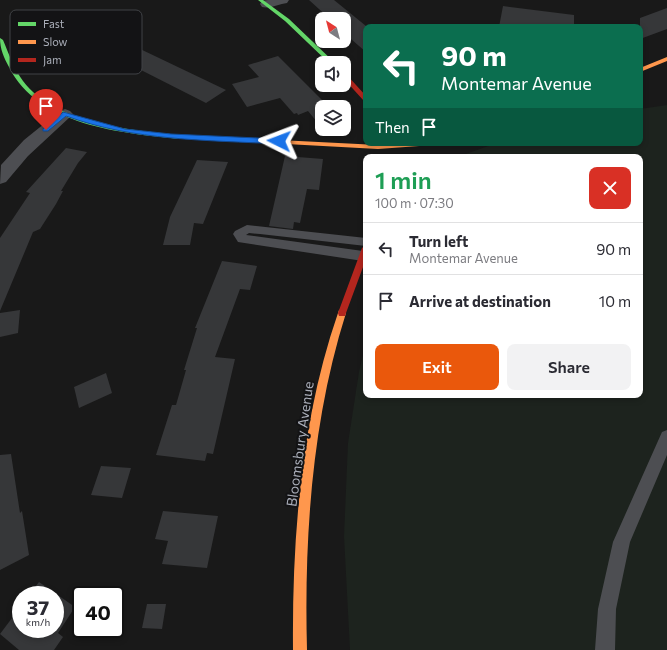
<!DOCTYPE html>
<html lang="en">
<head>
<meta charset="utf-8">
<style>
	body { margin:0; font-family:Commissioner,sans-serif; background:#f2f2f3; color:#2b2b33; height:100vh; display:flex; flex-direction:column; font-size:15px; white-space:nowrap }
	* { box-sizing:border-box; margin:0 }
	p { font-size:13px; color:#7c7c81 }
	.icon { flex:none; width:22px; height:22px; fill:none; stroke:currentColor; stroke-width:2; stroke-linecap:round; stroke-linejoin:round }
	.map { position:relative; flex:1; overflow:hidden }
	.panel { position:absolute; left:363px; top:154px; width:280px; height:244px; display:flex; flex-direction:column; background:#fff; border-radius:8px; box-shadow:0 2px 6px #0003 }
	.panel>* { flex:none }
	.hud { position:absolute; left:363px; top:24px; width:280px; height:122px; border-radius:8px; box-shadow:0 2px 6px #0003; background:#0b6e4f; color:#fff; overflow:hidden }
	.needle { width:26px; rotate:324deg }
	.fabs { position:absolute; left:315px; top:12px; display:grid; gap:8px }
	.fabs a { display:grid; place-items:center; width:36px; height:36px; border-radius:8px; background:#fff; box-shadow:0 2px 6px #0003; font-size:20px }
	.speed { position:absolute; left:12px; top:586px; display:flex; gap:8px; font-size:20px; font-weight:700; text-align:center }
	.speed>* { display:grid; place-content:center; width:52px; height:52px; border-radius:50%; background:#fff; box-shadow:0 2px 6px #0003; line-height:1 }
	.speed small { font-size:10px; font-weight:400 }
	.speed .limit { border:2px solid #111; border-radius:6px; background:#fff; color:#111 }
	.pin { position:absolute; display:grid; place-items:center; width:34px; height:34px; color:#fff; margin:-41px -17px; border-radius:50% 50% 50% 0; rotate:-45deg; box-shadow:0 0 4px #0007 }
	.pin .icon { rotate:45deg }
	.me { position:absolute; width:44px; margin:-22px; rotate:273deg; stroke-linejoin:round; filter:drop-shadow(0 0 3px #0008) }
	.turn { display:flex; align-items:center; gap:14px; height:84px; padding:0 12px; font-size:18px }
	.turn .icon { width:52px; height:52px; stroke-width:2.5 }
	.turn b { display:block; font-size:28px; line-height:34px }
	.then { display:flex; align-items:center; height:38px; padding:0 12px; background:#0003; gap:8px; font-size:15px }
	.round { display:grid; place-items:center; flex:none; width:42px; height:42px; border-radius:8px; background:#f2f2f3 }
	.summary { display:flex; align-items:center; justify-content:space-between; height:68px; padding:0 12px }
	h1 { font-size:24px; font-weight:600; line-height:30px; color:#1e9e55 }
	.cta { display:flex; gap:8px; margin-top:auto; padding:8px 12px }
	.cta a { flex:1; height:46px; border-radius:8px; background:#ea580c; color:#fff; font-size:16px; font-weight:600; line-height:46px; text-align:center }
	.cta a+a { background:#f2f2f3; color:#2b2b33 }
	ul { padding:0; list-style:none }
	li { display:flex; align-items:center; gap:12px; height:52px; padding:0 12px; border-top:1px solid #e1e1e2 }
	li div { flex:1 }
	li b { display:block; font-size:15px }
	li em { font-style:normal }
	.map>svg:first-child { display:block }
</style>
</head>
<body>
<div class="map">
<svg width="667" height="650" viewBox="0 0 667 650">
	<rect width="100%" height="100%" fill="#191919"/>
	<!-- green -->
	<path fill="#1d231e" d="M 667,105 L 667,650 L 350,650 L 344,536 L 348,443 L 359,372 L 366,343 L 366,395 L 640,395 L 640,157 L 457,157 L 497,143 L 640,143 L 640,109 Z"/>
	<!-- building -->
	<path fill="#363739" d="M 309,0 L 334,0 L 366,26 L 366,52 L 344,33 L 344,19 L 330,19 Z
		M 503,6 L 574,15 L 574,27 L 499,27 Z
		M 667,8 L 667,29 L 640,39 L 640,18 Z
		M 88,26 L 92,26 L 226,90 L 206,103 L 70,34 Z
		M 278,56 L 322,100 L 322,128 L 308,111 L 298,115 L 297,113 L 294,114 L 280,98 L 247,107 L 232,84 L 259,77 L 248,65 Z
		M 66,148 L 87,152 L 78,163 L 61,191 L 63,191 L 56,204 L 40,229 L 33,232 L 0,311 L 0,238 L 30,193 L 26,192 Z
		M 285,156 L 323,159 L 319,190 L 307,189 L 300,223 L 294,222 L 293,229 L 269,226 Z
		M 197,160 L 228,162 L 203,224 L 194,223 L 190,245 L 163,245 L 170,217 Z
		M 222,261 L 257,266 L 250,290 L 240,289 L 215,357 L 235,359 L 213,454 L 207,453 L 205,461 L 156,455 L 172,405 L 176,405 L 186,370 L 184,370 L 197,328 L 195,328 Z
		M 20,310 L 18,333 L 0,337 L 0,313 Z
		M 106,373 L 112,393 L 79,408 L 74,387 Z
		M 11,454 L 20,513 L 22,511 L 29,555 L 0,570 L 0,455 Z
		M 101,466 L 131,468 L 122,498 L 91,495 Z
		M 163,511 L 218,516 L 207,568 L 162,564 L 168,541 L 155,539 Z
		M 39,582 L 75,607 L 58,633 L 63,637 L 54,650 L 19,650 L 0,634 L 21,606 L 21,629 L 55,629 L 55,595 L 29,595 Z
		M 147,604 L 166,604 L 162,629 L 142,628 Z"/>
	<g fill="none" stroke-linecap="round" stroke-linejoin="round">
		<!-- lane -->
		<path fill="#4d4e52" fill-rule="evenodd" d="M 247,225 L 366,238 L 366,246 L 260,234 L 249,233 L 246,235 L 363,251 L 366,252 L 366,260 L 363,261 L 238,242 L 233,234 L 235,231 Z
			M 667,430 L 667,455 L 630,542 L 616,609 L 615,650 L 595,650 L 598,609 L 613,542 L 662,432 Z"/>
		<!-- street -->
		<path fill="#4d4e52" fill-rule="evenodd" d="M 268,0 L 289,0 L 287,3 C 279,4 270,9 262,7 L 260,4 L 262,1 Z
			M 65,109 L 70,111 L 73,114 L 70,117 L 28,156 L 6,182 L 0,184 L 1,165 L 24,140 L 60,111 Z"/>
		<!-- fast -->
		<path fill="#63d668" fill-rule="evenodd" d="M 258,0 L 263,0 L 289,19 L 335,63 L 329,63 L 285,21 Z
			M 0,38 L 3,40 C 9,54 14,69 23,81 C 56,124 130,130 180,135 L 183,137 L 180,139 C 122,133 38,126 9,67 C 4,58 0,49 0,38 Z"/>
		<!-- slow -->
		<path fill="#ff974d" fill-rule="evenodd" d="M 667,57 L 667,61 L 640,72 L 640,68 Z
			M 180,135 L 378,145 L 436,143 L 433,145 L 378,149 L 178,138 L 177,137 Z
			M 342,309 L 345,310 L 346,313 C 312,420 304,538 307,650 L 293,650 C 292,537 301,420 338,313 L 339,310 Z"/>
		<!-- jam -->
		<path fill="#b3261e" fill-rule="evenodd" d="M 344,73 L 346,74 L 366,96 L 366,102 L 364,101 L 344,79 Z
			M 366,245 L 366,259 L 346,313 L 345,316 L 339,316 L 338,313 L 362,248 Z"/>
	</g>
	<!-- route -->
	<path fill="#1a73e8" stroke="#114b97" d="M 63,112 L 125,129 L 171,134 L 279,139 L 282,141 L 279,144 C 207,140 134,141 66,116 L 48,131 L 43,131 L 43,129 Z"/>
	<g text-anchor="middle" stroke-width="4" stroke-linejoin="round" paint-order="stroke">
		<!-- street labels -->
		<g font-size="14" fill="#aaaeb9" stroke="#131315">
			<text transform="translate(300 444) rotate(-82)" y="5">Bloomsbury Avenue</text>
		</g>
	</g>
	<!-- legend -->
	<rect x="10" y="10" width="132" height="64" rx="6" fill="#131315" stroke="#404246" stroke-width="1"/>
	<rect x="18" y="22" width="18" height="4" fill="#63d668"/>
	<rect x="18" y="40" width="18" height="4" fill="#ff974d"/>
	<rect x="18" y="58" width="18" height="4" fill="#b3261e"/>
	<g font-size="11" fill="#aaaeb9">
		<text x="43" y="28">Fast</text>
		<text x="43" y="46">Slow</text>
		<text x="43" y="64">Jam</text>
	</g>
</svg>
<div class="fabs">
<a><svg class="needle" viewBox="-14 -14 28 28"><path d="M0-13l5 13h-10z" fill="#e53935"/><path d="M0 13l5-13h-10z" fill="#7c7c81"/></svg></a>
<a><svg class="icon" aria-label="sound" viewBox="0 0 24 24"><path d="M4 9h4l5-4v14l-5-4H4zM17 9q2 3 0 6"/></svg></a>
<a><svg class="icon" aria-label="layers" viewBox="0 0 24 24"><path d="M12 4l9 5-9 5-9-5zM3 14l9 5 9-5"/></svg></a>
</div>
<div class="speed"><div>37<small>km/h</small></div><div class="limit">40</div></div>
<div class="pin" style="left:46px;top:130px;background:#d93025"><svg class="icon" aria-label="arrive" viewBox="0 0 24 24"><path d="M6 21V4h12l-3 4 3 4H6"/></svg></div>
<svg class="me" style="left:279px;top:141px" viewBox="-20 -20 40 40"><path d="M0-17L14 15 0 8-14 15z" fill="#1a73e8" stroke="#fff" stroke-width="4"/></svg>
<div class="hud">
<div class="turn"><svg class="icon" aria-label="left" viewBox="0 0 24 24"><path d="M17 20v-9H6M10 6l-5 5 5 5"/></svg><div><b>90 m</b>Montemar Avenue</div></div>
<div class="then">Then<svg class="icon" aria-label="arrive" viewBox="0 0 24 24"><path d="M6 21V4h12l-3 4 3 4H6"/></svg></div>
</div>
<section class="panel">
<div class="summary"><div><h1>1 min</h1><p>100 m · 07:30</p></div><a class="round" style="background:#d93025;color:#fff"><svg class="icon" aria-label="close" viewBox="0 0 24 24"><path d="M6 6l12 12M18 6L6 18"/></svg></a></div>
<ul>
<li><svg class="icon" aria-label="left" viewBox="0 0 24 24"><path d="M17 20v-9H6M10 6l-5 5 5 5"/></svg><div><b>Turn left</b><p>Montemar Avenue</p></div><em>90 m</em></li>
<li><svg class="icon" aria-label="arrive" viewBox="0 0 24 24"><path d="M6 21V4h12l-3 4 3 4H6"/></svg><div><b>Arrive at destination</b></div><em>10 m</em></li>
</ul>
<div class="cta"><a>Exit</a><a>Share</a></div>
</section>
</div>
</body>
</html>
